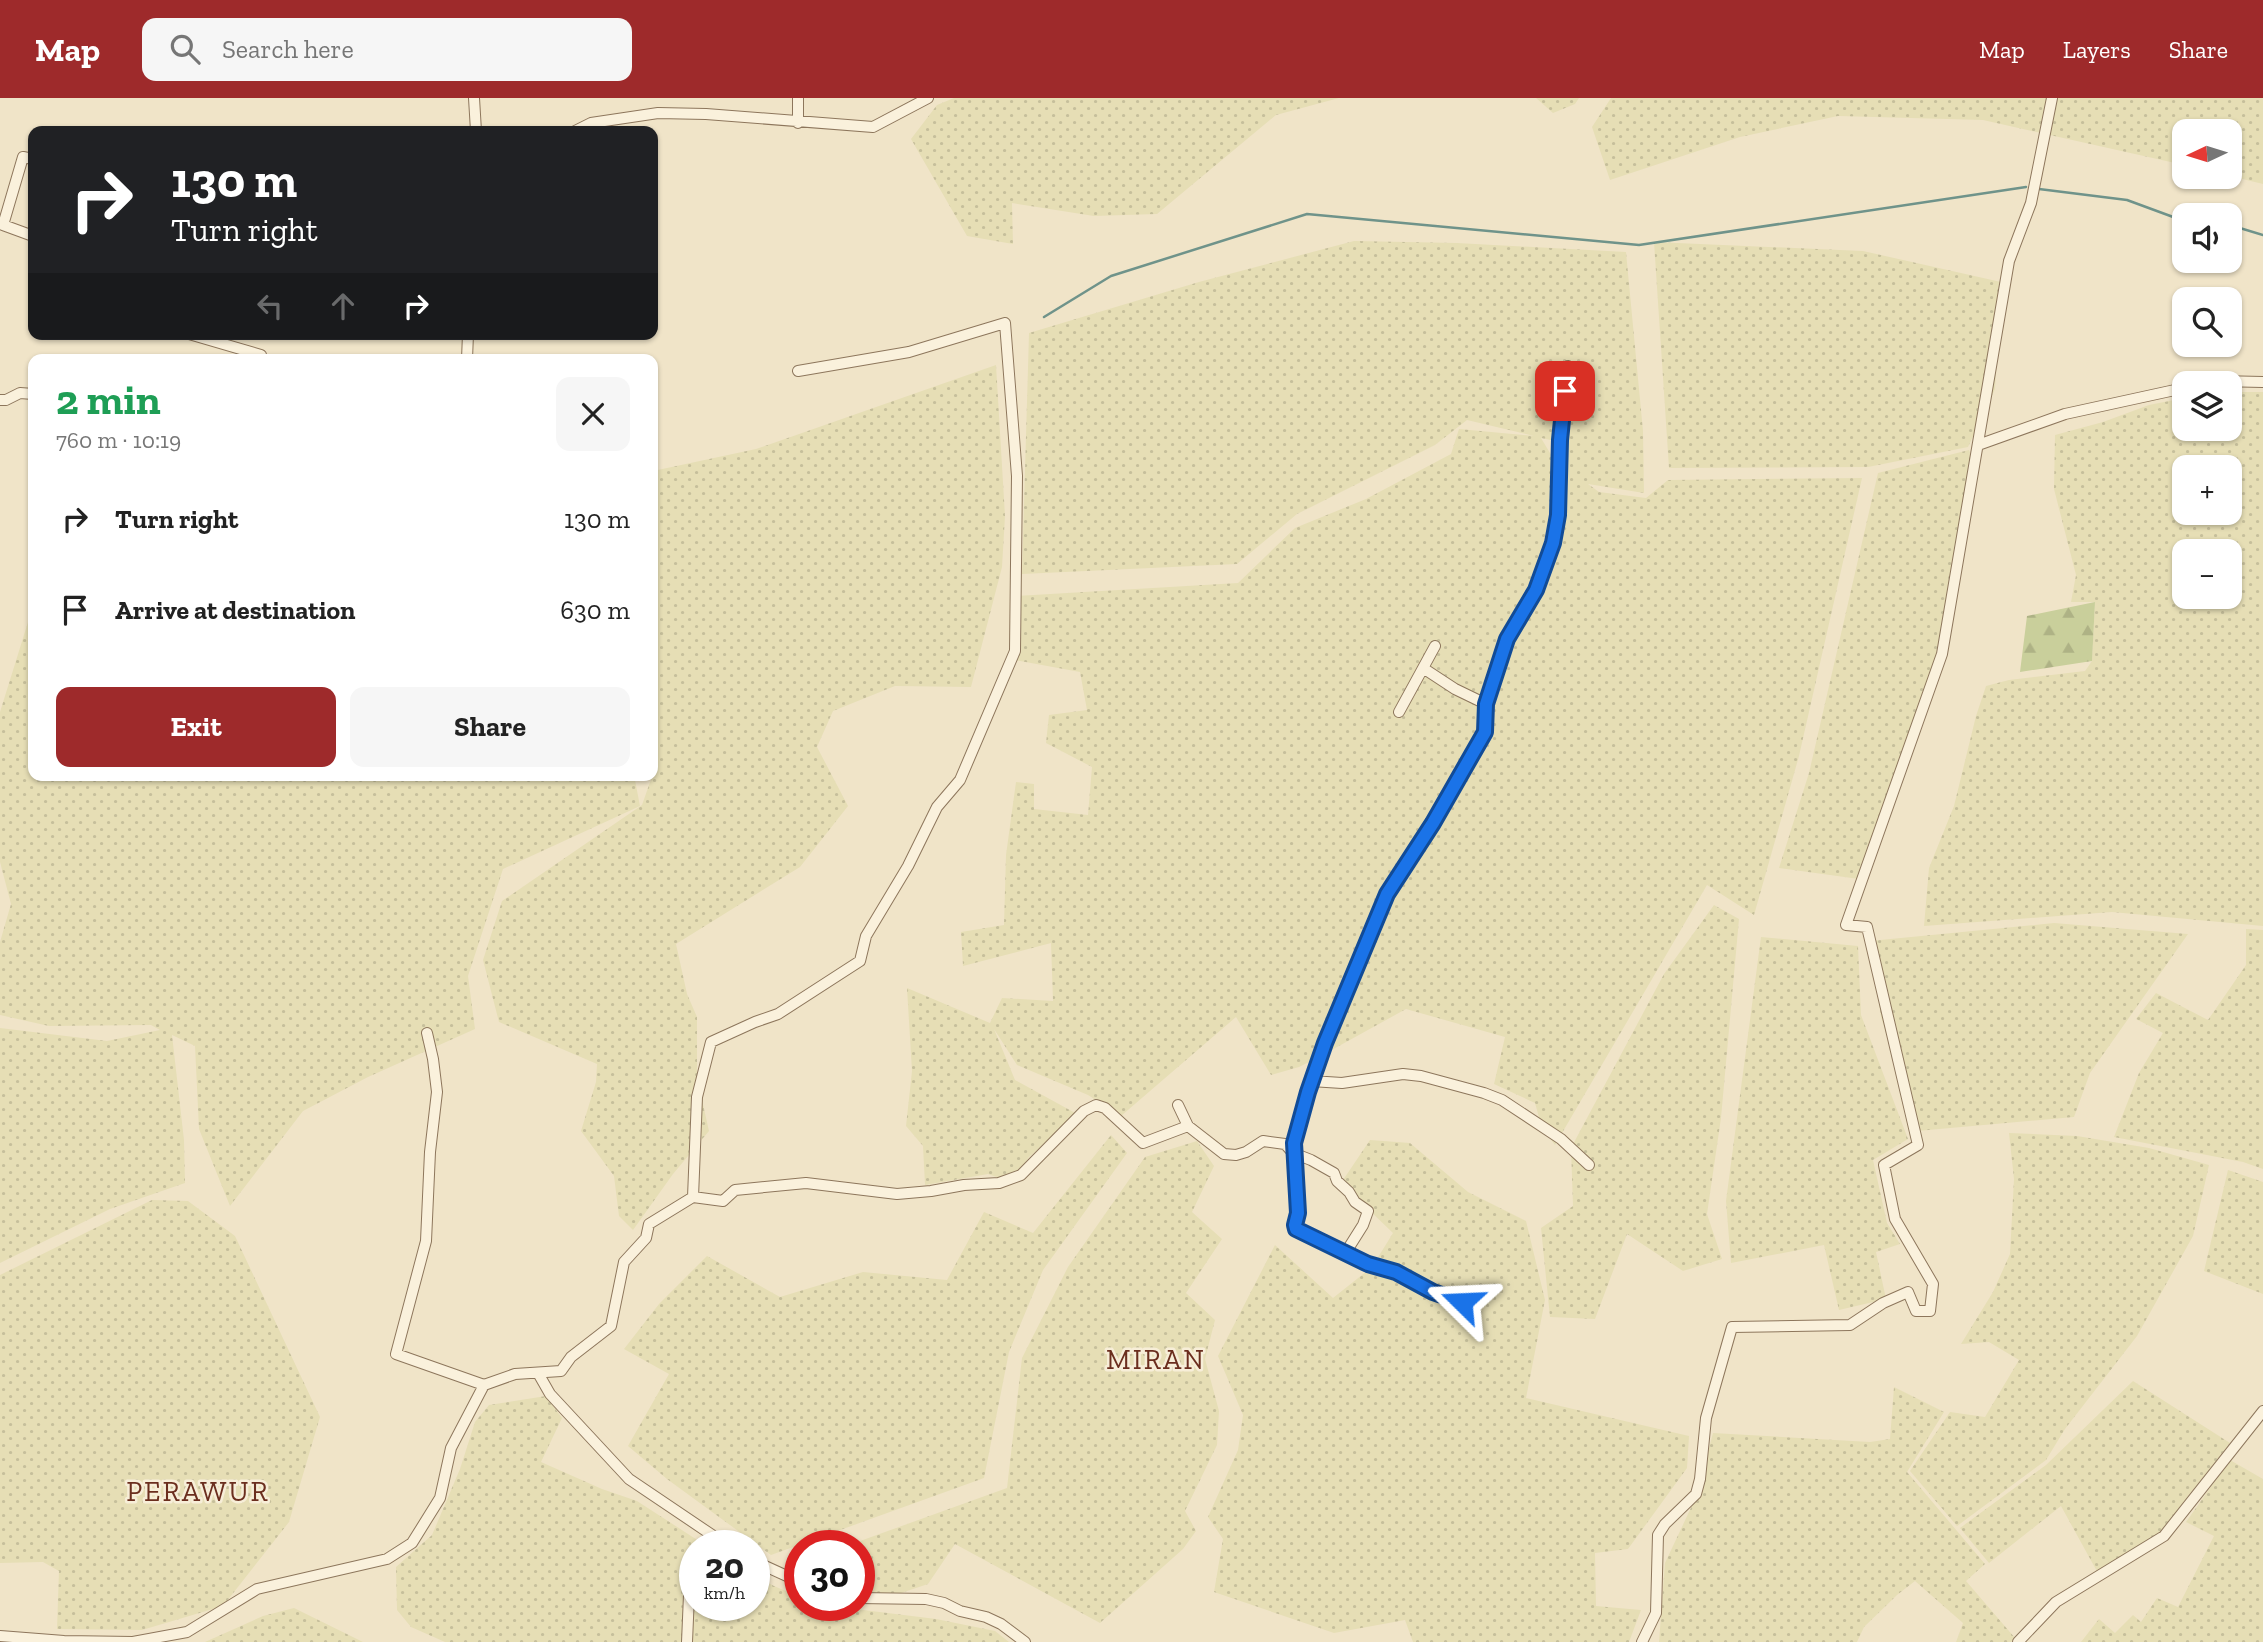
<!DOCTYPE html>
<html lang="en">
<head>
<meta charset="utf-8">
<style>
	body { margin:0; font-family:"Zilla Slab",serif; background:#f6f6f6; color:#222; height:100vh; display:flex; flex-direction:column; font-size:26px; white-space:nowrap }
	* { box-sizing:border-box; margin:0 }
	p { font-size:23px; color:#767676 }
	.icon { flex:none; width:38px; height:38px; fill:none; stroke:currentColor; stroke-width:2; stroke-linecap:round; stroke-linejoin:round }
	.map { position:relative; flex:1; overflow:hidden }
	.drawer { position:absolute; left:28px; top:256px; width:630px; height:427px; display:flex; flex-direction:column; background:#fff; border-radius:14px; box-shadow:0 2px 5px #0004 }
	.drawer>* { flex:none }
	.hud { position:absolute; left:28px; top:28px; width:630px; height:214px; border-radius:14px; box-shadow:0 2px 5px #0004; background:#202124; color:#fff; overflow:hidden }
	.needle { width:46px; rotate:266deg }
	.tools { position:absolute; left:2172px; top:21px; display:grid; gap:14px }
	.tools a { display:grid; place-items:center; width:70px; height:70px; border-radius:14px; background:#fff; box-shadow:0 2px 5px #0004; font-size:35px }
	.speed { position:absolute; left:679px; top:1432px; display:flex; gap:14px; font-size:35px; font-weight:700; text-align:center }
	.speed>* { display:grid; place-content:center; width:91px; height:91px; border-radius:50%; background:#fff; box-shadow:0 2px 5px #0004; line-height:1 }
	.speed small { font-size:18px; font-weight:400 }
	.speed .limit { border:10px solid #d22; background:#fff; color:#111 }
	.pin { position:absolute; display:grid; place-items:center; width:60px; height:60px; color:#fff; margin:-30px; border-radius:14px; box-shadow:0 4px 10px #0006 }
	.me { position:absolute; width:77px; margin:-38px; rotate:291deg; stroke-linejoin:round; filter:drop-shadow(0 0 5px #0008) }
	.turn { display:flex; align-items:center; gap:24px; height:147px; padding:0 28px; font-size:32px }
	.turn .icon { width:91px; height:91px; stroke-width:2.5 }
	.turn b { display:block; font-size:49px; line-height:60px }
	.lanes { display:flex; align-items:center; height:66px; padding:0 28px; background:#0003; justify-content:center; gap:35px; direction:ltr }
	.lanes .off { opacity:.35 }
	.round { display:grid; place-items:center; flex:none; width:74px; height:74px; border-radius:14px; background:#f6f6f6 }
	.summary { display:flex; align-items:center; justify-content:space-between; height:119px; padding:0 28px }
	h1 { font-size:42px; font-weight:700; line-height:52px; color:#1e9e55 }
	.cta { display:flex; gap:14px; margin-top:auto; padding:14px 28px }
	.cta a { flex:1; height:80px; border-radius:14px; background:#9e2a2b; color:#fff; font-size:28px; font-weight:700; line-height:80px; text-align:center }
	.cta a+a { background:#f6f6f6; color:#222 }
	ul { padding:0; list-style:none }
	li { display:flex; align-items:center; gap:21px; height:91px; padding:0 28px }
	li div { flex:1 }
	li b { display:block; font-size:26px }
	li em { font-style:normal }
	header { display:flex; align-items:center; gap:42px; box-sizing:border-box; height:98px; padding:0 35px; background:#9e2a2b; color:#fff }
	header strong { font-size:33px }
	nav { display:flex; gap:38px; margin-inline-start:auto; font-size:24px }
	.search { width:490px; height:63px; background:#f6f6f6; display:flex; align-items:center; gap:18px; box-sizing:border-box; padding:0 24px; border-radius:14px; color:#767676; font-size:26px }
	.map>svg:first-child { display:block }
</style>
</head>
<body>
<header>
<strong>Map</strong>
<div class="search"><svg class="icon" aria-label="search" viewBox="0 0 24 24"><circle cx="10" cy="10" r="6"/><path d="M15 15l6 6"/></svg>Search here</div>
<nav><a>Map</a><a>Layers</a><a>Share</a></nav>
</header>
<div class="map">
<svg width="2263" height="1544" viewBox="0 0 2263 1544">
	<defs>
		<pattern id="farmland-dots" width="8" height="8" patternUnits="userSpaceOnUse" patternTransform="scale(1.75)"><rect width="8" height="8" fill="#e6deb5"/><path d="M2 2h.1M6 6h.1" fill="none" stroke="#c6bf9b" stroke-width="1.8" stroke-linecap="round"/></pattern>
		<pattern id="forest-firs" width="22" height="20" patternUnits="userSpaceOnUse" patternTransform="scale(1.75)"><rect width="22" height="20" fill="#c9cf9b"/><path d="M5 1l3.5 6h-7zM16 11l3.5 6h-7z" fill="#aeb285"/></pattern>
	</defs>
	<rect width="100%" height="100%" fill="#f0e4c8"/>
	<!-- farmland -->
	<path fill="url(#farmland-dots)" fill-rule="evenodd" d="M 954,0 L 1339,0 L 1276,17 L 1157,116 L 1094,118 L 1012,105 L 1013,146 L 967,138 L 911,41 L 937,7 Z
		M 1536,0 L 1579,0 L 1575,6 L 1553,15 Z
		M 1611,0 L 2263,0 L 2263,86 L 2230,78 L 2230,33 L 2184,33 L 2184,67 L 1983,22 L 1838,18 L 1740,39 L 1610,82 L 1592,29 Z
		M 1354,143 L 1457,145 L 1626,154 L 1643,333 L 1644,395 L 1588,386 L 1599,394 L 1646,400 L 1668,382 L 1862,380 L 1799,658 L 1754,817 L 1707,787 L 1555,1047 L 1542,1030 L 1535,1005 L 1494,986 L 1505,939 L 1406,911 L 1319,959 L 1299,969 L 1271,977 L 1236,919 L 1121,1018 L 1088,997 L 1017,967 L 994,931 L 1015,982 L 1077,1016 L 1029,1059 L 1011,1084 L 988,1076 L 925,1087 L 923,1048 L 906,1028 L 912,973 L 907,890 L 990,925 L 1002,900 L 1053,903 L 1051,845 L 963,868 L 961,834 L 1004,827 L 1006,757 L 1016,684 L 1034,686 L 1034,711 L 1088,717 L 1092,669 L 1046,645 L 1049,617 L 1087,612 L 1080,574 L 1014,562 L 1014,498 L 1238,485 L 1295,430 L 1366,401 L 1451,356 L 1459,331 L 1534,338 L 1467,322 L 1435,347 L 1297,416 L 1237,466 L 1022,476 L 1029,235 L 1199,184 ZM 1541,340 L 1560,344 L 1568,373 L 1556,365 Z
		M 1654,144 L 1863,153 L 2001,184 L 1995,291 L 1968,349 L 1868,369 L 1669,370 Z
		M 996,267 L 1005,418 L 1002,469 L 971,589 L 895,588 L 833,613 L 817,649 L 848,708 L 800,769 L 676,846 L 687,896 L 697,919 L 697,980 L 709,1033 L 673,1076 L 633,1132 L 619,1118 L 614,1078 L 581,1033 L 596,984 L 597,966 L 499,924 L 483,862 L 502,803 L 642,707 L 655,670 L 653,660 L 653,373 L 756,351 Z
		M 2230,294 L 2263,294 L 2263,828 L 2112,814 L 1924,828 L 1929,770 L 1954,708 L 1976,618 L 1986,588 L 2009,582 L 2085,573 L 2092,563 L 2095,504 L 2071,504 L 2076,477 L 2054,391 L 2055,337 L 2103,324 L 2149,307 L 2184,300 L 2184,331 L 2230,331 ZM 2184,369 L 2230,369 L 2230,415 L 2184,415 ZM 2184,453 L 2230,453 L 2230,499 L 2184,499 Z
		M 1969,352 L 1977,373 L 1929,587 L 1859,781 L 1779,770 L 1809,675 L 1878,375 Z
		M 33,508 L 33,677 L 634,677 L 640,708 L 503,771 L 468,878 L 475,931 L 368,979 L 303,1013 L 230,1108 L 199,1031 L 195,948 L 172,937 L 184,1042 L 185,1085 L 110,1111 L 0,1165 L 0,930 L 107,943 L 160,932 L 151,927 L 49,928 L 0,917 L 0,844 L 11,806 L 0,764 L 0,614 Z
		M 1714,807 L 1739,821 L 1721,1020 L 1707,1116 L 1722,1161 L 1683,1173 L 1627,1136 L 1595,1221 L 1550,1219 L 1541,1130 L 1573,1108 L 1571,1050 L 1664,876 Z
		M 2054,825 L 2188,836 L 2090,975 L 2074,1019 L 1917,1033 L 1881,919 L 1870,843 Z
		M 2246,831 L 2263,832 L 2263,1071 L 2243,1064 L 2114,1039 L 2139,975 L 2163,935 L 2136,921 L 2156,895 L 2208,922 L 2246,867 Z
		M 1761,839 L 1858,848 L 1861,917 L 1908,1041 L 1873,1062 L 1887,1125 L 1900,1146 L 1876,1154 L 1886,1201 L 1839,1212 L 1824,1147 L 1731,1165 L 1726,1103 Z
		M 2009,1035 L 2077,1038 L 2149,1050 L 2209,1067 L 2193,1138 L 2137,1238 L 2065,1331 L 2046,1362 L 1957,1428 L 1910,1373 L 1950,1314 L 1985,1319 L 2019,1262 L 1989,1244 L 1961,1246 L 1993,1194 L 2010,1156 L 2014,1081 Z
		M 1111,1037 L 1127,1055 L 1043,1172 L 1009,1254 L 984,1380 L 771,1457 L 667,1381 L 628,1348 L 669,1276 L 624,1251 L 659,1206 L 707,1158 L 780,1199 L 863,1174 L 947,1182 L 984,1114 L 1033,1135 Z
		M 1370,1042 L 1410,1045 L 1468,1094 L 1526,1123 L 1545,1202 L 1526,1300 L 1689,1338 L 1687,1370 L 1628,1451 L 1595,1455 L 1596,1508 L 1641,1512 L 1629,1544 L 1413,1544 L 1405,1522 L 1334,1535 L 1214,1494 L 1223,1441 L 1208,1419 L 1238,1352 L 1243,1317 L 1218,1258 L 1275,1147 L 1333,1200 L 1372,1169 L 1393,1135 L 1341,1085 Z
		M 1197,1043 L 1214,1068 L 1192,1114 L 1222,1141 L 1186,1195 L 1215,1222 L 1205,1261 L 1219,1313 L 1217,1347 L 1185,1413 L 1196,1433 L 1183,1451 L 1100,1525 L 955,1446 L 928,1486 L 898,1496 L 859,1497 L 859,1447 L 849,1447 L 1007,1390 L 1022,1260 L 1068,1169 L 1145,1059 Z
		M 2228,1072 L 2263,1084 L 2263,1196 L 2204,1173 Z
		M 152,1102 L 188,1103 L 235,1138 L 320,1319 L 289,1424 L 223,1508 L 142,1532 L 57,1531 L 59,1473 L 43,1464 L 0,1465 L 0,1177 Z
		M 2133,1283 L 2230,1345 L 2160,1434 L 2099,1477 L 2061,1408 L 1989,1465 L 1960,1430 L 2046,1367 Z
		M 1894,1289 L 1944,1314 L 1907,1374 L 1985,1466 L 1966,1483 L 2015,1540 L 2011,1544 L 1956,1544 L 1963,1525 L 1915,1483 L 1897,1497 L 1864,1529 L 1857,1544 L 1659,1544 L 1665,1465 L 1696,1399 L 1713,1335 L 1870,1344 L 1890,1341 Z
		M 546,1298 L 562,1320 L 541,1364 L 602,1391 L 637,1403 L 705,1447 L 695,1447 L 695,1507 L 754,1507 L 754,1477 L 774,1488 L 800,1499 L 800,1507 L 823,1507 L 936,1521 L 995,1533 L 1009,1544 L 445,1544 L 411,1529 L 397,1512 L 396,1469 L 432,1437 L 460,1371 L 475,1324 L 489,1307 Z
		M 2230,1362 L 2263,1381 L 2263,1544 L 2081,1544 L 2099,1521 L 2115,1535 L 2133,1517 L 2141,1524 L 2157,1500 L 2178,1509 L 2214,1438 L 2186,1424 Z
		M 294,1510 L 363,1544 L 205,1544 L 263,1518 Z"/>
	<!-- forest -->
	<path fill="url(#forest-firs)" d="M 2095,504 L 2092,563 L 2020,574 L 2027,518 Z"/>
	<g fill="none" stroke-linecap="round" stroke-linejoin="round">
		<!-- stream -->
		<path stroke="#6f938a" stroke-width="2.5" d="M 2039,91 L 2127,102 L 2184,123
			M 2230,127 L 2263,137
			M 1044,219 L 1111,178 L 1307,116 L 1639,147 L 2026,89"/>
		<defs>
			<path id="minor" d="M 474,0 L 476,33
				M 798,25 L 798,0
				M 575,33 L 591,25 L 658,15 L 706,16 L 873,29 L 928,0
				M 0,126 L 3,127 L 23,59 L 33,61
				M 3,127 L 33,138
				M 189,236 L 261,257
				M 467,261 L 468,236
				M 2207,285 L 2218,283 L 2263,284
				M 0,302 L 6,302 L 20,295 L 33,296
				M 1978,347 L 2065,316 L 2184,290
				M 1423,570 L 1455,591 L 1486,606
				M 1399,614 L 1435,548
				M 427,935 L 433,961 L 437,994 L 430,1054 L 426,1143 L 396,1256 L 484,1287
				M 1311,983 L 1342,985 L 1403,976 L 1421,978 L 1484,995 L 1502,1002 L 1561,1041 L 1589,1067
				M 1178,1007 L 1188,1028 L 1224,1056 L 1236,1057 L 1246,1054 L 1263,1043 L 1285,1046 L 1293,1055 L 1311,1062 L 1334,1075 L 1337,1083 L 1349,1094 L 1355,1104 L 1368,1113 L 1363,1127 L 1346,1154
				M 693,1099 L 723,1103 L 735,1092 L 806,1085 L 897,1096 L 931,1093 L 964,1087 L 999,1085 L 1021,1077 L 1084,1013 L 1096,1007 L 1105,1010 L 1143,1045 L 1188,1028
				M 1462,1204 L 1433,1194 L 1396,1174 L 1368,1166 L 1296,1131 L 1295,1127 L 1298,1115 L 1294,1045 L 1311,983 L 1333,926 L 1387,796 L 1433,725 L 1485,634 L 1486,606 L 1507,541 L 1536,492 L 1553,445 L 1558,417 L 1560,342 L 1568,268
				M 538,1275 L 550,1296 L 629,1381 L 712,1437 L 721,1447
				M 754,1463 L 800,1484
				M 859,1500 L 926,1501 L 944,1505 L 960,1513 L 986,1519 L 1001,1526 L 1025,1544
				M 0,1538 L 64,1543 L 133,1544 L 187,1534 L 257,1491 L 387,1461 L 412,1445 L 440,1400 L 451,1350 L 484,1287 L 515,1276 L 561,1273 L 571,1259 L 611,1228 L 624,1164 L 646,1140 L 649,1126 L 693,1099 L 697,999 L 711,944 L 755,924 L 778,916 L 860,863 L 866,838 L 908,768 L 937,709 L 960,682 L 1015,553 L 1017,378 L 1005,225 L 909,254 L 798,273
				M 687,1544 L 689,1497 L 695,1482
				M 1642,1544 L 1656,1515 L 1658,1437 L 1665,1426 L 1696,1396 L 1700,1381 L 1706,1320 L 1732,1229 L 1850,1227 L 1883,1205 L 1908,1194 L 1916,1213 L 1930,1213 L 1933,1186 L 1895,1121 L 1884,1067 L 1918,1047 L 1867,829 L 1846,827 L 1942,556 L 2009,163 L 2031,105 L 2052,0
				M 2018,1544 L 2056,1504 L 2164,1438 L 2263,1313"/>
		</defs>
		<!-- minor casing -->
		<use href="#minor" stroke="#8d765c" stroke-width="12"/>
		<!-- minor -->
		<use href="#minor" stroke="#faf1dc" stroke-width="10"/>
	</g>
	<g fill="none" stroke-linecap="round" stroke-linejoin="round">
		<defs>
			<path id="route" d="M 1462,1204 L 1433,1194 L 1396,1174 L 1368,1166 L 1296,1131 L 1295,1127 L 1298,1115 L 1294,1045 L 1308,994 L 1325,945 L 1387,796 L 1433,725 L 1485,634 L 1486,606 L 1507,541 L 1536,492 L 1553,445 L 1558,417 L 1560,342 L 1565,293"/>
		</defs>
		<!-- route casing -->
		<use href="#route" stroke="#114b97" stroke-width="18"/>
		<!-- route -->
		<use href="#route" stroke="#1a73e8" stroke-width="12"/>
	</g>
	<g text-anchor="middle" stroke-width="5" stroke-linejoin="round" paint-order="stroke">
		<!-- quarter labels -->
		<g font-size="28" letter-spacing="2" fill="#6b2e1e" stroke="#f7eed8">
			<text x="1156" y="1271">MIRAN</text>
			<text x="198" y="1403">PERAWUR</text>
		</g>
	</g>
</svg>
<div class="tools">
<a><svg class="needle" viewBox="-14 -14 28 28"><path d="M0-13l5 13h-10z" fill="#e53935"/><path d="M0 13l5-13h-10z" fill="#767676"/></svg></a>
<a><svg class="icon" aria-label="sound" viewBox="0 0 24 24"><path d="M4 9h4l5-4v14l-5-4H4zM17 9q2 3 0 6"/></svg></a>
<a><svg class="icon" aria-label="search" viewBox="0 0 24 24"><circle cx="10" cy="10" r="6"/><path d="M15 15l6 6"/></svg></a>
<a><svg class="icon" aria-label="layers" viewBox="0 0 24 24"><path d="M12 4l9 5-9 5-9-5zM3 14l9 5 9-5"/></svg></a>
<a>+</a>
<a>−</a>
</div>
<div class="speed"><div>20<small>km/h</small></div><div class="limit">30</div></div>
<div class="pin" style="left:1565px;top:293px;background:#d93025"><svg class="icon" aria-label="arrive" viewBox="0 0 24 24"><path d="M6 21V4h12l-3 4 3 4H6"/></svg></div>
<svg class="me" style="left:1462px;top:1204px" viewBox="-20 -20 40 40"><path d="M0-17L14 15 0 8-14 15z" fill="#1a73e8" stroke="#fff" stroke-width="4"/></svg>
<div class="hud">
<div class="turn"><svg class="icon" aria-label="right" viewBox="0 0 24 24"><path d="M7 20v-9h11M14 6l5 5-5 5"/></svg><div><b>130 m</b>Turn right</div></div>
<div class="lanes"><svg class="icon off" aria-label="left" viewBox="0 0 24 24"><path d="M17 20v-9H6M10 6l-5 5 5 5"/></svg><svg class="icon off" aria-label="ahead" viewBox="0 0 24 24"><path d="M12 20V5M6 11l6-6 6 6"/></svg><svg class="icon" aria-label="right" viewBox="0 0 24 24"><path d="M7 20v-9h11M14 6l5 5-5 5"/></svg></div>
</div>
<section class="drawer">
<div class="summary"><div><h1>2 min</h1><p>760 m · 10:19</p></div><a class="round"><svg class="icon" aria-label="close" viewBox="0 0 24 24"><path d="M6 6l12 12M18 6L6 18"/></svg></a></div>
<ul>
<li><svg class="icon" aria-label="right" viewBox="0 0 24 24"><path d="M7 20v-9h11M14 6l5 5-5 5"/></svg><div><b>Turn right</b></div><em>130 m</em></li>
<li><svg class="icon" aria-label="arrive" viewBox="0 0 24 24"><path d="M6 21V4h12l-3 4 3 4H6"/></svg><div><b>Arrive at destination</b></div><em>630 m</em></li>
</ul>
<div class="cta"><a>Exit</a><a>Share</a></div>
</section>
</div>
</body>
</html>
